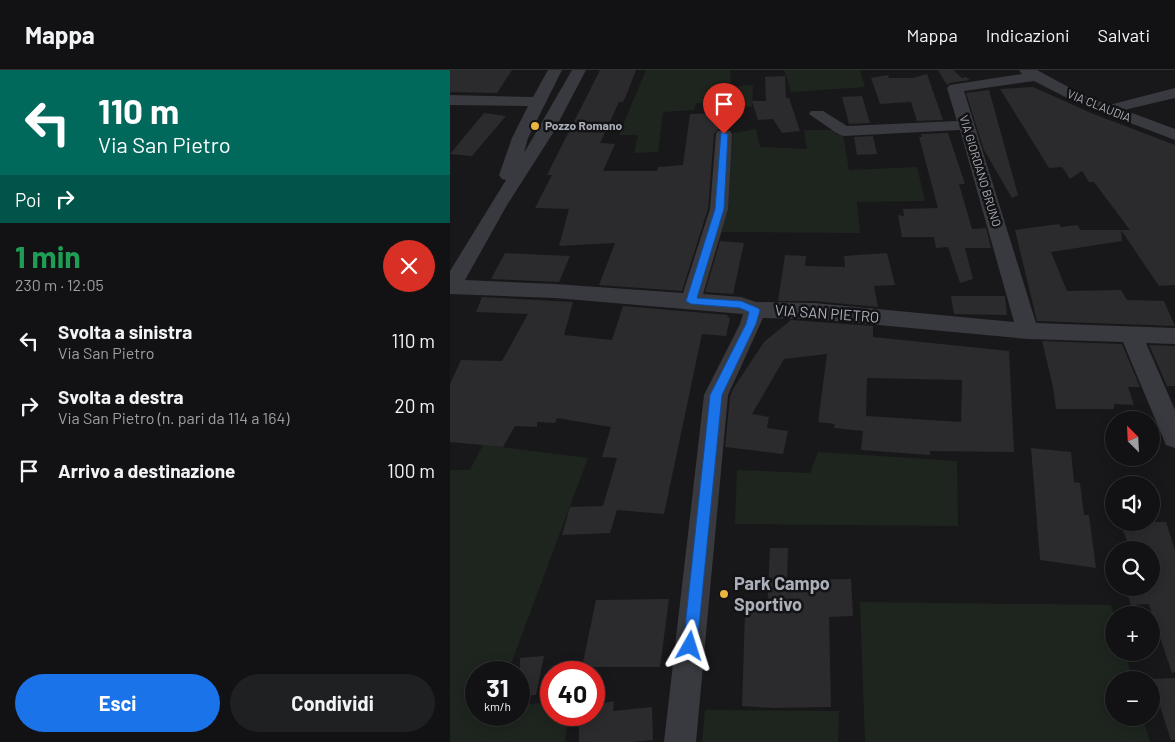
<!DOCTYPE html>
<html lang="it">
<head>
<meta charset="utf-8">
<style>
	body { margin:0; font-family:Barlow,sans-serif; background:#1f2022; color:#f1f3f6; height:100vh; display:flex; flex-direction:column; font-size:19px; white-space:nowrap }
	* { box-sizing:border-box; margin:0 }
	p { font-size:16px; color:#9c9ea0 }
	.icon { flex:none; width:28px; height:28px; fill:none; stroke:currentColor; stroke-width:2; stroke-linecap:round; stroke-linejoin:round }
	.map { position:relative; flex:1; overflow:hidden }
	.drawer { display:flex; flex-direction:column; background:#121214; width:450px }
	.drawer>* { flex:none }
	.hud { background:#00695c; color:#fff; overflow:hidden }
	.needle { width:32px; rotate:336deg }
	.buttons { position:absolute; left:655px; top:341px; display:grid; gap:10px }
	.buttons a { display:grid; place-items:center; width:55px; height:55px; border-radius:50%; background:#121214; box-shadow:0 2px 12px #0003,0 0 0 1px #313234; font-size:25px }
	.speed { position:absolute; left:15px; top:591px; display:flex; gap:10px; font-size:25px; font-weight:700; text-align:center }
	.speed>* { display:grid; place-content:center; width:65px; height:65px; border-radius:50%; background:#121214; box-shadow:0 2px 12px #0003,0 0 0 1px #313234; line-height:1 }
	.speed small { font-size:12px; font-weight:400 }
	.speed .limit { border:8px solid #d22; background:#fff; color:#111 }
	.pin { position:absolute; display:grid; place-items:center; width:42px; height:42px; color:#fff; margin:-51px -21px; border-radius:50% 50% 50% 0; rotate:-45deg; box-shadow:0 0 5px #0007 }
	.pin .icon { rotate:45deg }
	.me { position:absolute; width:55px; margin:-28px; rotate:6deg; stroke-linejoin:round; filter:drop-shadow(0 0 4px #0008) }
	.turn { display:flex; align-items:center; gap:18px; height:105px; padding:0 15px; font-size:22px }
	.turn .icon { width:65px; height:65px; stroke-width:2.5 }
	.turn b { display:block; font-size:35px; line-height:42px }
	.then { display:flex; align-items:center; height:48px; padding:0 15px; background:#0003; gap:10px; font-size:19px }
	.round { display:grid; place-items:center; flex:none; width:52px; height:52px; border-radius:26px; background:#1f2022 }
	.headline { display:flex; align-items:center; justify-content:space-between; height:85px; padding:0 15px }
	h1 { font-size:30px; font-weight:700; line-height:38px; color:#1e9e55 }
	.action { display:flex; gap:10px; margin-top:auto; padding:10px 15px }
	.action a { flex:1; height:58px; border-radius:30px; background:#1a73e8; color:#fff; font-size:20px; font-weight:700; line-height:58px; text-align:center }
	.action a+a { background:#1f2022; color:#f1f3f6 }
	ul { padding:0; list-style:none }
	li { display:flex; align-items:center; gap:15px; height:65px; padding:0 15px }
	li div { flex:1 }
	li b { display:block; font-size:19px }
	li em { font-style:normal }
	header { display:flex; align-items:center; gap:30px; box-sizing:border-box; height:70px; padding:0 25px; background:#121214; border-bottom:1px solid #313234 }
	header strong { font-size:24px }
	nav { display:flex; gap:28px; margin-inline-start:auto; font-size:18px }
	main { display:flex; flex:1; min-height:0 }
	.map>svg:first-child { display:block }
</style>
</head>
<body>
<header>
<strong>Mappa</strong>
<nav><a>Mappa</a><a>Indicazioni</a><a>Salvati</a></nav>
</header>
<main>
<section class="drawer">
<div class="hud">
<div class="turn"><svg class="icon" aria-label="left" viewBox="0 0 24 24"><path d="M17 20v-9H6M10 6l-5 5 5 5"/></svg><div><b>110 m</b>Via San Pietro</div></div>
<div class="then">Poi<svg class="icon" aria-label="right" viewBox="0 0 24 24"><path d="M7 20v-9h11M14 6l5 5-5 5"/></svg></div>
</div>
<div class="headline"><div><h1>1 min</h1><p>230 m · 12:05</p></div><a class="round" style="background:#d93025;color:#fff"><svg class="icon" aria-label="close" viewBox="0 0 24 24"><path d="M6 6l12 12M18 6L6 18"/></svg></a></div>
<ul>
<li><svg class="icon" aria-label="left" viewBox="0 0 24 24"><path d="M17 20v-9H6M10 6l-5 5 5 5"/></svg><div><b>Svolta a sinistra</b><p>Via San Pietro</p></div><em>110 m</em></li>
<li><svg class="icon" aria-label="right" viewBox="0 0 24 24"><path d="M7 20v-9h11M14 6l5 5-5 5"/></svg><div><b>Svolta a destra</b><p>Via San Pietro (n. pari da 114 a 164)</p></div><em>20 m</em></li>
<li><svg class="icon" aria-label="arrive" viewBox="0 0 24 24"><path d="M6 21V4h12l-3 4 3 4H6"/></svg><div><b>Arrivo a destinazione</b></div><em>100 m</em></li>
</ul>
<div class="action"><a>Esci</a><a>Condividi</a></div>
</section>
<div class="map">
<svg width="725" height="672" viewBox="0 0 725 672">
	<rect width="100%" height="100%" fill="#18181a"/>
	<!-- green -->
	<path fill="#1e251f" d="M 196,0 L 280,0 L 281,17 L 303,15 L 302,37 L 246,33 L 244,40 L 213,42 L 208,82 L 184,83 L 188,65 L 169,65 Z
		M 334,0 L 410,0 L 415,17 L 341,22 Z
		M 306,59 L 310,77 L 357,79 L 354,60 L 385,60 L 386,65 L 393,65 L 399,100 L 467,97 L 475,131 L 407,132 L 410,163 L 269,162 L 274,143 L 283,63 Z
		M 33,375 L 138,388 L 58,602 L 26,602 L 26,645 L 69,645 L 69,635 L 101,632 L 101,645 L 118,645 L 115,672 L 0,672 L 0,400 L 20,400 Z
		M 368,382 L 507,391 L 508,456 L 285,454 L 287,400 L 360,403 Z
		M 410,532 L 661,535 L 664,545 L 664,582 L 675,583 L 683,610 L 664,610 L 664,648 L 693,648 L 700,672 L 415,672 Z
		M 255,640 L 389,641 L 388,672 L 252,672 Z"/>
	<!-- building -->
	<path fill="#2b2b2e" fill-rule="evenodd" d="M 0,0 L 62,0 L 47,23 L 0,22 Z
		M 150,0 L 186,0 L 176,26 L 173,32 L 169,32 L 150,73 L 165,74 L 153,101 L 207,101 L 208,97 L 233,95 L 240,44 L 270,43 L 269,59 L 264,64 L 258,139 L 232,221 L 149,215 L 165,173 L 109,176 L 119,139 L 85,138 L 102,105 L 97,105 Z
		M 488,0 L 503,0 L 512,8 L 516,7 L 520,10 L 500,13 L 497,15 Z
		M 477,4 L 493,50 L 467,51 L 461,32 L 430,34 L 421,8 L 438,5 L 439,8 L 463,8 Z
		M 335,6 L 336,28 L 339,28 L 350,61 L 332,63 L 323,49 L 308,50 L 302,31 L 316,31 L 315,7 Z
		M 583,17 L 641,43 L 725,75 L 725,215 L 709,216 L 671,160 L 680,160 L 644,112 L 639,112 L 632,101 L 620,109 L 612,97 L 599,98 L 550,19 Z
		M 539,20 L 568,125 L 562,128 L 534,80 L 516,23 Z
		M 412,26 L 420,53 L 399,54 L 392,27 Z
		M 34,43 L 56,46 L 22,86 L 0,84 Z
		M 498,63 L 515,114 L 509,114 L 522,159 L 536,158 L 541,178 L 515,178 L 523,209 L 510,213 L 498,177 L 486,178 L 484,167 L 452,167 L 448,145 L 454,146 L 453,139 L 488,138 L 469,67 L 472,67 L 471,64 Z
		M 423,66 L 427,84 L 407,85 L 404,67 Z
		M 609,154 L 611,157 L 627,155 L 631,160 L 671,160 L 672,171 L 601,182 L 617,221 L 671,220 L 677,230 L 714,231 L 725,256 L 587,251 L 565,160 Z
		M 270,171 L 294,173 L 283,224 L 255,222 Z
		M 55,183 L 120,186 L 109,212 L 41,209 Z
		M 437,183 L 445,215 L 424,216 L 428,237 L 364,231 L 328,231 L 335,185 L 356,186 L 355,196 L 395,197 L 394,186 Z
		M 501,226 L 555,226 L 557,245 L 504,244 Z
		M 32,227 L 123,232 L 114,265 L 162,270 L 173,236 L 278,245 L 277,247 L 280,248 L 276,266 L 252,264 L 214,444 L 167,440 L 160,463 L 112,465 L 120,437 L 153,436 L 167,388 L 152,387 L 161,357 L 107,348 L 105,353 L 87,352 L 87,357 L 65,356 L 53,377 L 0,372 L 0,314 L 11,290 L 52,291 L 78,244 L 26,242 Z
		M 341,250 L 423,256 L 423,267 L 559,281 L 564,382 L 480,381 L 480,385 L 411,380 L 413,361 L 384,358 L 385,354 L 368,352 L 377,284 L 334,289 L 302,344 L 319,347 L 317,358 L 338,361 L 333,384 L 275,377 L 280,327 L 283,319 L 314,272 ZM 417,308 L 512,310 L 511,352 L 416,346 Z
		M 592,271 L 672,274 L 690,317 L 678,317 L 684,335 L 664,334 L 664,339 L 606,339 L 603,317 Z
		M 699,275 L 725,276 L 725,316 L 717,316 Z
		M 581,378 L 621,382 L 624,412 L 630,413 L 634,445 L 639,445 L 646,498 L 590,490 Z
		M 685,452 L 716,452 L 725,480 L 725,602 L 722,603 L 699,534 L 681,535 L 675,518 L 701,518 L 701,480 L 681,480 L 673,461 L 689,460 Z
		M 320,478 L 338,478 L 337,510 L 401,509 L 403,546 L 379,547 L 381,637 L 324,638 L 292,636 L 295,542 L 317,542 Z
		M 219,529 L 210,597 L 132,597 L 146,530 Z
		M 94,586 L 86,625 L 69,626 L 70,588 Z
		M 725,608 L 725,670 L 721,670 L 701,609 Z
		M 164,631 L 163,641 L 202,637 L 203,670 L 182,672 L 129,672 L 129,645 L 144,645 L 144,635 Z"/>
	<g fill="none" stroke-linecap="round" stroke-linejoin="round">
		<!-- minor -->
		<path fill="#393a3f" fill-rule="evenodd" d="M 98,0 L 112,0 L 78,68 L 74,83 L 122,0 L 136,0 L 103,63 L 57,135 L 15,210 L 105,214 L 233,223 L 260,139 L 266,64 L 268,61 L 280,61 L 282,64 L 278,139 L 253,224 L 291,227 L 306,232 L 364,233 L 564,252 L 510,60 L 394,66 L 388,64 L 359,44 L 361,41 L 373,41 L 397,56 L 507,51 L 497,18 L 500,15 L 572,4 L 569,0 L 587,0 L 635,26 L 659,35 L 725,18 L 725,28 L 674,40 L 725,59 L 725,70 L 625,32 L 584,11 L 514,21 L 586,253 L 725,258 L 725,274 L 696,273 L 725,340 L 725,378 L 716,375 L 673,272 L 578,269 L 364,249 L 313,248 L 278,325 L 246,672 L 214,672 L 254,325 L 290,254 L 293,244 L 105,228 L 0,224 L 0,201 L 56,110 L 52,109 L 49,105 L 62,68 L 78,36 L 0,35 L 0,25 L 83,27 Z"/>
	</g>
	<!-- route -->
	<path fill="#1a73e8" stroke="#114b97" d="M 271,62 L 278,64 L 274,139 L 247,228 L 291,231 L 308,238 L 310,240 L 306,254 L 272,325 L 247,576 L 245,581 L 240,583 L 235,581 L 233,576 L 260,325 L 296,254 L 299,242 L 290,238 L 241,234 L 236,231 L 265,139 Z"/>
	<!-- markers -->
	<g fill="#ecb53e" stroke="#131315" stroke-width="2">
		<circle cx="85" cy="56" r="5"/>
		<circle cx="274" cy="524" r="5"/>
	</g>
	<g text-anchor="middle" stroke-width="5" stroke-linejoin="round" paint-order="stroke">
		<!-- far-street labels -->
		<g font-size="12" fill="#abafb9" stroke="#131315">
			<text transform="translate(649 36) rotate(22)" y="4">VIA CLAUDIA</text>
			<text transform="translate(530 101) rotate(73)" y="4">VIA GIORDANO BRUNO</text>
		</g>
		<!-- far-poi labels -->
		<g font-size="12" font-weight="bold" fill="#abafb9" stroke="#131315" text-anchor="start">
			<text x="95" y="60">Pozzo Romano</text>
		</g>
		<!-- street labels -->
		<g font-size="15" fill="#abafb9" stroke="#131315">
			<text transform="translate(377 244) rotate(4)" y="5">VIA SAN PIETRO</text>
		</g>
		<!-- near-poi labels -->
		<g font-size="18" font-weight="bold" fill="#abafb9" stroke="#131315" text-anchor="start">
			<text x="284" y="520">Park Campo<tspan x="284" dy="21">Sportivo</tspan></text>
		</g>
	</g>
</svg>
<div class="buttons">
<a><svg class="needle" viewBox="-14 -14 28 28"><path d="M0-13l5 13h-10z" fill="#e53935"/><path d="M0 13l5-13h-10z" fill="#9c9ea0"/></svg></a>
<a><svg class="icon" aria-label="sound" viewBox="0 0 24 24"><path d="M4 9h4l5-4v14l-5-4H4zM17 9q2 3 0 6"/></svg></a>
<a><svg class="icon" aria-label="search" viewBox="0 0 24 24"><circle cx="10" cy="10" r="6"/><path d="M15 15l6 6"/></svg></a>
<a>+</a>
<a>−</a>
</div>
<div class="speed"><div>31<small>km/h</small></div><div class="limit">40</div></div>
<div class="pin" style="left:274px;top:64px;background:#d93025"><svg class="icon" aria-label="arrive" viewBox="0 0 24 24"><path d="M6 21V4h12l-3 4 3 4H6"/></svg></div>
<svg class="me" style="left:240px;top:576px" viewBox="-20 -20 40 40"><path d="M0-17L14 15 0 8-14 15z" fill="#1a73e8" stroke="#fff" stroke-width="4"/></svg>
</div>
</main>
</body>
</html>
